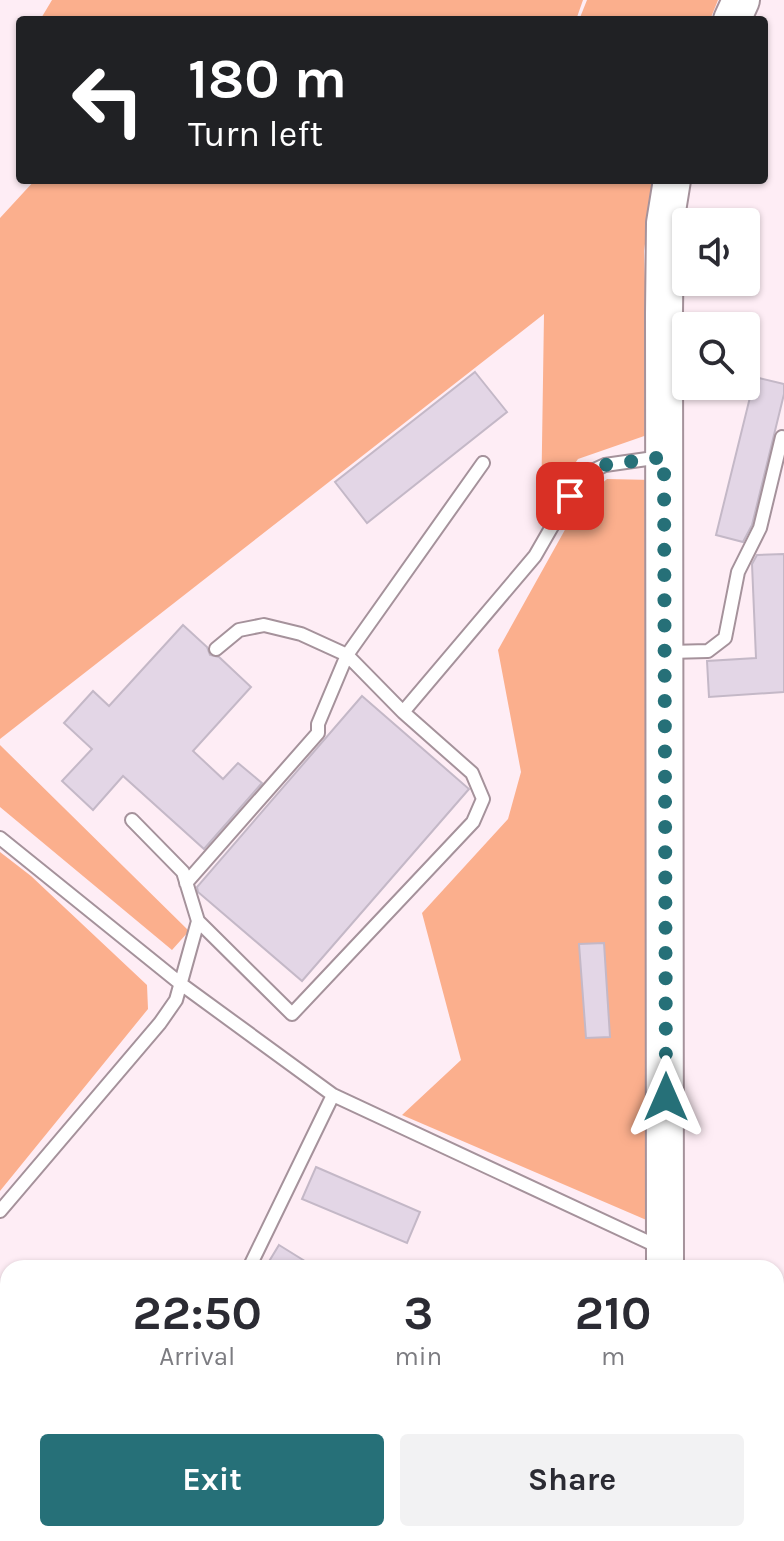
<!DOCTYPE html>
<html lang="en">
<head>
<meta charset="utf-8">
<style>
	body { margin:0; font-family:Karla,sans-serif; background:#f2f2f3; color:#2b2b33; height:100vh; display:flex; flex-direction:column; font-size:30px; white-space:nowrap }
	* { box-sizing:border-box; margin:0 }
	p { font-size:26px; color:#7c7c81 }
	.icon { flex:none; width:44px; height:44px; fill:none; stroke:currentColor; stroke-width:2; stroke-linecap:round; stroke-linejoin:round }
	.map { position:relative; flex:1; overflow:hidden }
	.panel { position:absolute; left:0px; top:1260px; width:784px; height:282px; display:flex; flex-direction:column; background:#fff; border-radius:24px 24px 0 0; box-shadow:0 2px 6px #0004 }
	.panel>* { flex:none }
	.guide { position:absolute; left:16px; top:16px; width:752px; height:168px; border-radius:8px; box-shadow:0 2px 6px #0004; background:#202124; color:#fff; overflow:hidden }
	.tools { position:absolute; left:672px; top:208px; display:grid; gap:16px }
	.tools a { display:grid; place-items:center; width:88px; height:88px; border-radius:8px; background:#fff; box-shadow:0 2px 6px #0004; font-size:40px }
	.pin { position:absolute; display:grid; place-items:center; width:68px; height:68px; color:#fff; margin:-34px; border-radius:16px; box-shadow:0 4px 12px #0006 }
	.me { position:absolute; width:88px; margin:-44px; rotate:0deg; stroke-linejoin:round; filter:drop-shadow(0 0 6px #0008) }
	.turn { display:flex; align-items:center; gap:28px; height:168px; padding:0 40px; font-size:36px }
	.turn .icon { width:104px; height:104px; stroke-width:2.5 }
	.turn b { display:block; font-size:56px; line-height:68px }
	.eta { display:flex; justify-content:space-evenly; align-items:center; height:136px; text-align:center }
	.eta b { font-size:48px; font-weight:700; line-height:56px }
	.action { display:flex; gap:16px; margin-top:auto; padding:16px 40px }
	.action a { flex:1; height:92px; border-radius:8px; background:#267078; color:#fff; font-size:32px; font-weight:700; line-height:92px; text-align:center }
	.action a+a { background:#f2f2f3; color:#2b2b33 }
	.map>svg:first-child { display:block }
</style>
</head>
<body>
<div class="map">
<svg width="784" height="1541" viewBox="0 0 784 1541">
	<rect width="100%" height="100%" fill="#feedf5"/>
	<!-- green -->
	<path fill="#fbaf8d" d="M 52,0 L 583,0 L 576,20 L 40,20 Z
		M 587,0 L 718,0 L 710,20 L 579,20 Z
		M 35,180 L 654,180 L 644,251 L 650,434 L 578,459 L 541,512 L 544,314 L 0,739 L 0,218 Z
		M 607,479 L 653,480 L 658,1225 L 402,1115 L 461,1060 L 422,913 L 508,819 L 521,772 L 498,650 L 581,501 Z
		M 0,745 L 189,931 L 172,950 L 0,807 Z
		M 0,852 L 31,876 L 147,985 L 148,1009 L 0,1191 Z"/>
	<!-- building -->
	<path fill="#e3d6e6" stroke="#c4b8c7" stroke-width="2" d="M 475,372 L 507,412 L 367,523 L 335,482 Z
		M 755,377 L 784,384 L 784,394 L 752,525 L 743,542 L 716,535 Z
		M 784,554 L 784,692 L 709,697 L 707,661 L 756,658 L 752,564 L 757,555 Z
		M 183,625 L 207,647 L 210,655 L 219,657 L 251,687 L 193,751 L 223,779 L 238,763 L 262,783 L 204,849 L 123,776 L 93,810 L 62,781 L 92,749 L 64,723 L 93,691 L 109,706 Z
		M 362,696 L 469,789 L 302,981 L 198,892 L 197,887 Z
		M 604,943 L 610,1037 L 586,1038 L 579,944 Z
		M 316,1167 L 420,1212 L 407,1243 L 302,1199 Z
		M 279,1245 L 316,1268 L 265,1268 Z"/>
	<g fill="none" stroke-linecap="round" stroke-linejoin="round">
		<defs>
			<path id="service" d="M 216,649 L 239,630 L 264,625 L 301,634 L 347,655 L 403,712
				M 669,652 L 708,651 L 725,638 L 738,572 L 760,528 L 782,437
				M 132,820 L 183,872 L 198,921 L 292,1014 L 473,822 L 483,799 L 472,773 L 403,712 L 535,556 L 581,476 L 605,465 L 661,457
				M 0,838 L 181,984 L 333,1095 L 659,1247
				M 186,883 L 318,733 L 318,724 L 347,655 L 483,463
				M 0,1211 L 160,1023 L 176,1000 L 198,921
				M 249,1268 L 333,1095
				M 130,1541 L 132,1534"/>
			<path id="secondary" d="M 732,20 L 741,0
				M 665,1268 L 664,313 L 665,223 L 672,180
				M 660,1541 L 660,1534"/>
		</defs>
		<!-- service casing -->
		<use href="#service" stroke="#a5929b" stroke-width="16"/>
		<!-- secondary casing -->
		<use href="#secondary" stroke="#a5929b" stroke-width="40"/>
		<!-- service -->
		<use href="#service" stroke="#fff" stroke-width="12"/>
		<!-- secondary -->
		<use href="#secondary" stroke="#fff" stroke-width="36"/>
	</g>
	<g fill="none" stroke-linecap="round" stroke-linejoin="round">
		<!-- route -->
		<path stroke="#267078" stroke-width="14" stroke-dasharray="0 25.2" d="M 570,496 L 581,476 L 605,465 L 664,457 L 666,1097"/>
	</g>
</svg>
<div class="tools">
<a><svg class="icon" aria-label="sound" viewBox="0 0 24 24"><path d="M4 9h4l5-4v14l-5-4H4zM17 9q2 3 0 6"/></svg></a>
<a><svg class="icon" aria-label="search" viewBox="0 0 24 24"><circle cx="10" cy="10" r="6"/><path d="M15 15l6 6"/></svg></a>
</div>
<div class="pin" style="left:570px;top:496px;background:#d93025"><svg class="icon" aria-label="arrive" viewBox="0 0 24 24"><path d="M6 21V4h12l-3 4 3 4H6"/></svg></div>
<svg class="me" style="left:666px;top:1097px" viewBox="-20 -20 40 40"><path d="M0-17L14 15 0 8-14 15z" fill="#267078" stroke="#fff" stroke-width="4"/></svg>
<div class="guide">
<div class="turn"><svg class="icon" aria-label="left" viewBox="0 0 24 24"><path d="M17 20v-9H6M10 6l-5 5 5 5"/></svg><div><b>180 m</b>Turn left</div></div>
</div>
<section class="panel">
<div class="eta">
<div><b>22:50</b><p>Arrival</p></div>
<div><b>3</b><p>min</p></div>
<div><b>210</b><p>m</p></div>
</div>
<div class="action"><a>Exit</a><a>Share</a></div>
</section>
</div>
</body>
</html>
